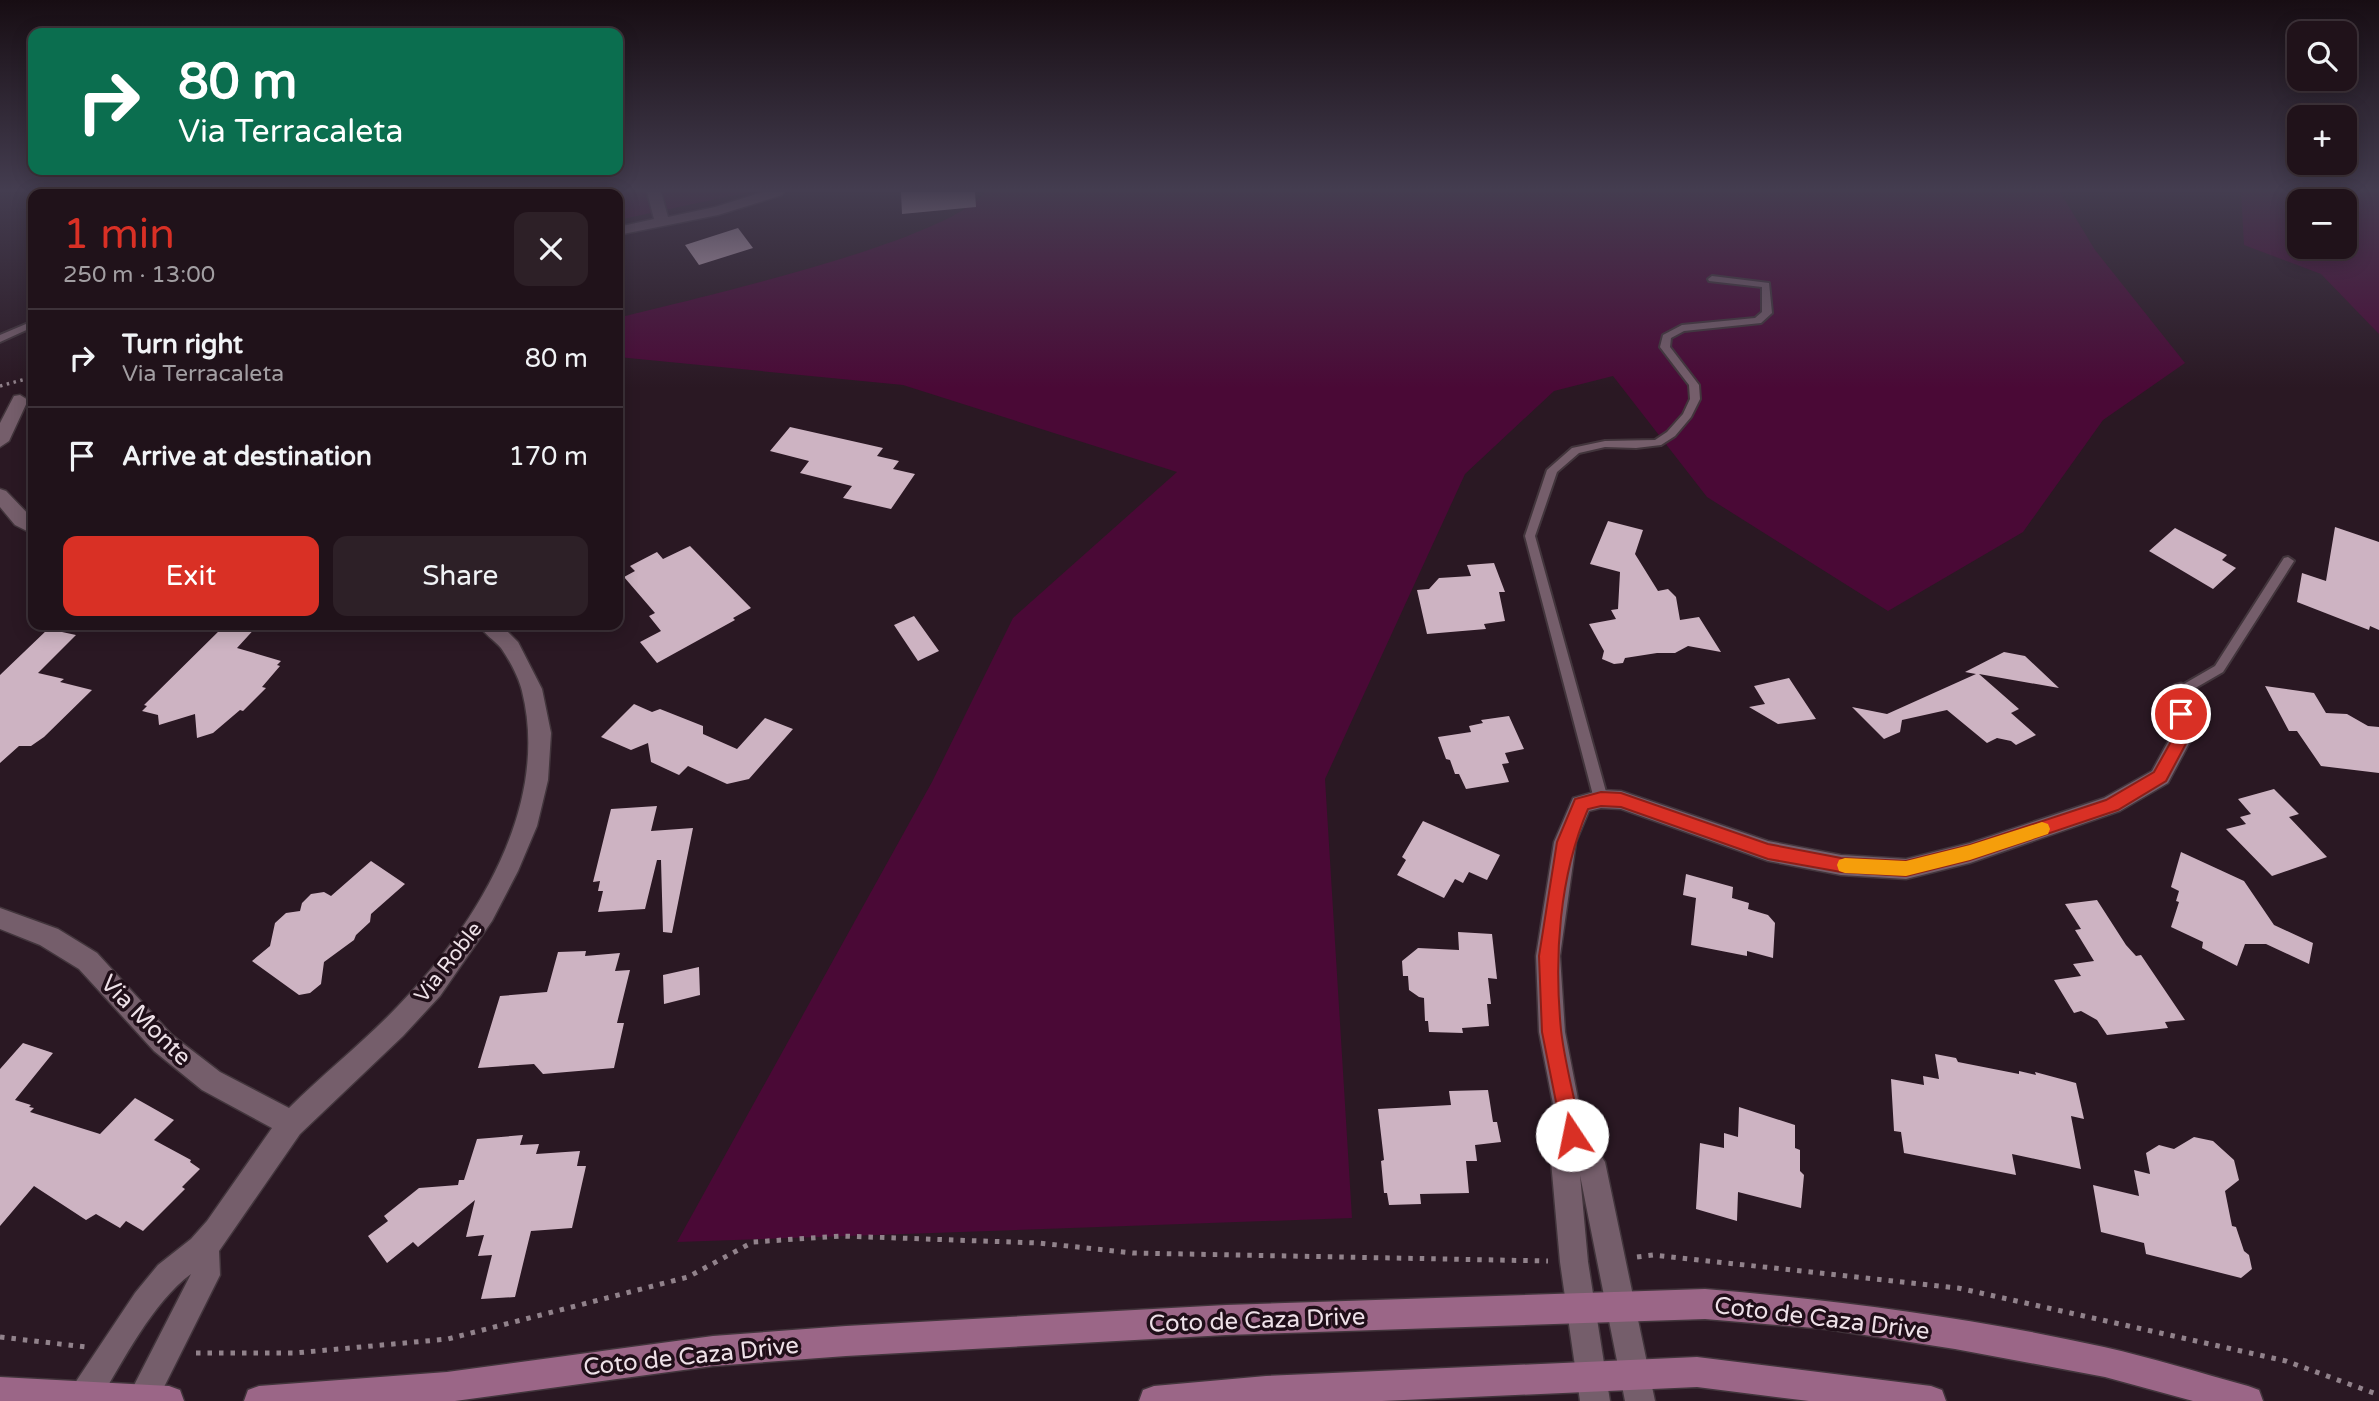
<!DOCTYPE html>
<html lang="en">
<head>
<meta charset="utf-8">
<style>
	body { margin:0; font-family:"Varela Round",sans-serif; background:#2d2027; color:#f1f3f6; height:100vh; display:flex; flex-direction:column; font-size:26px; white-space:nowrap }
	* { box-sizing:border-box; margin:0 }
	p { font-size:23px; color:#a29ea2 }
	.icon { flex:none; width:38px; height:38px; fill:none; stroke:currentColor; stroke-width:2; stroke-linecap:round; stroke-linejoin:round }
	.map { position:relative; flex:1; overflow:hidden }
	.sheet { position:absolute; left:28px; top:189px; width:595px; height:441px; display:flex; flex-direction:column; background:#20121a; border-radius:14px; box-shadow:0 4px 18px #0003,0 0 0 2px #3d3239 }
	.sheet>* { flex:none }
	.hud { position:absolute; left:28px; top:28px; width:595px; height:147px; border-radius:14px; box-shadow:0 4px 18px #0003,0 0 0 2px #3d3239; background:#0b6e4f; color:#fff; overflow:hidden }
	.controls { position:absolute; left:2287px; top:21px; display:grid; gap:14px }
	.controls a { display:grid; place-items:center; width:70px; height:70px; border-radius:14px; background:#20121a; box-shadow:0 4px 18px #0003,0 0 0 2px #3d3239; font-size:35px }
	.pin { position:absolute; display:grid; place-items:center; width:60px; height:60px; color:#fff; margin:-30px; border:4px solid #fff; border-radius:50%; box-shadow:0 2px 7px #0007 }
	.me { position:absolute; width:77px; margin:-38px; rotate:349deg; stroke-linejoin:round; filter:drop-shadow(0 0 5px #0008) }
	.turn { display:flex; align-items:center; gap:24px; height:147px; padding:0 35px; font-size:32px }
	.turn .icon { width:91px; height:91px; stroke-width:2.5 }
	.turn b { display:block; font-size:49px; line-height:60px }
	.round { display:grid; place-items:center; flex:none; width:74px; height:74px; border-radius:14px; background:#2d2027 }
	.summary { display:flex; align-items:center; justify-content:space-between; height:119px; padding:0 35px }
	h1 { font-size:42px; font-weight:600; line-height:52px; color:#d93025 }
	.action { display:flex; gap:14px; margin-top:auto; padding:14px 35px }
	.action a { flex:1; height:80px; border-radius:14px; background:#d93025; color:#fff; font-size:28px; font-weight:600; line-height:80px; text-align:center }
	.action a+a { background:#2d2027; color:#f1f3f6 }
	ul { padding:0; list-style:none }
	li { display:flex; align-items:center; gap:21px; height:98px; padding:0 35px; border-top:2px solid #3d3239 }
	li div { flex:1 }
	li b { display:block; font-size:26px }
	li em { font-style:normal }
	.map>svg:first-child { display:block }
</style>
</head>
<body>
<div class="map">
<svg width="2379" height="1401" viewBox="0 0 2379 1401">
	<rect width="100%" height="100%" fill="#2a1823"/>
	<!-- green -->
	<path fill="#4a0936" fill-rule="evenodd" d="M 358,192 L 749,192 L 618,220 L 618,194 L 352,194 Z
		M 985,192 L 2060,192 L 2095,250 L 2185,363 L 2103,420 L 2023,532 L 1888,611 L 1707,497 L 1613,376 L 1554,391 L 1465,474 L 1325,779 L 1352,1218 L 677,1242 L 932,782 L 1013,618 L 1177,472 L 903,385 L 618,357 L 618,318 C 688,300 948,242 985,192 Z
		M 2241,192 L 2379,192 L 2379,334 L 2321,274 L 2244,245 ZM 2300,201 L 2345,201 L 2345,247 L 2300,247 Z"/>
	<!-- building -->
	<path fill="#cdb3c2" d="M 901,192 L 975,192 L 976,207 L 902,214 Z
		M 738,228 L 753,248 L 699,265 L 685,245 Z
		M 790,427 L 883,448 L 877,456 L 899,461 L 893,469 L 915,474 L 891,509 L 843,498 L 852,486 L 800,473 L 809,461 L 770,451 Z
		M 1608,521 L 1643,530 L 1635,554 L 1658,591 L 1668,589 L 1676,597 L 1680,620 L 1699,617 L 1721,652 L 1688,646 L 1675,653 L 1657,653 L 1625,658 L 1623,663 L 1614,664 L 1602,659 L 1604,651 L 1589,624 L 1616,619 L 1611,610 L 1618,609 L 1620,572 L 1590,564 Z
		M 2335,527 L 2379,542 L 2379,630 L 2370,626 L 2369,630 L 2297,602 L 2302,573 L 2326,581 Z
		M 2175,528 L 2227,555 L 2222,560 L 2236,568 L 2213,589 L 2149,551 Z
		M 690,546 L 751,608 L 733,618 L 735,620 L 657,663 L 640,642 L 661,631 L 649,616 L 655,613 L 624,577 L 635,571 L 630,566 L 657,552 L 663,559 Z
		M 1494,563 L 1505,592 L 1499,592 L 1505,621 L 1484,624 L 1486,629 L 1427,634 L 1417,590 L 1429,589 L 1439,578 L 1471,576 L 1467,565 Z
		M 914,616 L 939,651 L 918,661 L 894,625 Z
		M 225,625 L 258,625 L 237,648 L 281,661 L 277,665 L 280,666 L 262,687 L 266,688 L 243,711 L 240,710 L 213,733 L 197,738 L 195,714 L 159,725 L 158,715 L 142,711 L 147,706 L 144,705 Z
		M 48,629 L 76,635 L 38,673 L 64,679 L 60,682 L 92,690 L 44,737 L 31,746 L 19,746 L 0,763 L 0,675 Z
		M 2004,652 L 2025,656 L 2059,688 L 1979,674 L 2019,709 L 2011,713 L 2036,735 L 2016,745 L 2011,741 L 1997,738 L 1987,743 L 1947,710 L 1902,720 L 1900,732 L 1884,739 L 1852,707 L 1887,714 L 1976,674 L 1965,672 Z
		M 1789,678 L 1816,719 L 1778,724 L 1749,707 L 1765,704 L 1754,686 Z
		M 2265,686 L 2314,693 L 2326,713 L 2347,714 L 2368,726 L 2379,727 L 2379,773 L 2321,766 L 2297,731 L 2289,731 Z
		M 634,704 L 652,712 L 660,709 L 703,726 L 703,734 L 737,749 L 765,718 L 793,729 L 749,779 L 727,784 L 688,766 L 679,775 L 651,762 L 648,743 L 631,750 L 601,737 Z
		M 1509,716 L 1524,749 L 1505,753 L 1509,763 L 1502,764 L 1509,782 L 1466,789 L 1459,774 L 1455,774 L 1450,760 L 1446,759 L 1438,737 L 1471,732 L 1469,726 L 1483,723 L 1481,720 Z
		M 2274,789 L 2299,814 L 2289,817 L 2327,857 L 2272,876 L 2226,829 L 2246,824 L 2240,817 L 2251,814 L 2238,799 Z
		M 657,806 L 651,831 L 693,828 L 672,933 L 663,932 L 661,860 L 657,860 L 645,909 L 598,912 L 603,891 L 598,891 L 600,881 L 593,882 L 611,809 Z
		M 1423,821 L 1500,855 L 1487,880 L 1469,872 L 1463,883 L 1455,879 L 1444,898 L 1397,875 L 1406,860 L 1402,857 Z
		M 2181,852 L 2244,881 L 2274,925 L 2313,943 L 2309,964 L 2266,944 L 2245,944 L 2237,966 L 2202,948 L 2203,942 L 2171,927 L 2179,902 L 2176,901 L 2179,891 L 2171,887 Z
		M 371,861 L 405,884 L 371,914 L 370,922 L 356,935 L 354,940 L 324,962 L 321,984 L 310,993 L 299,995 L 252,961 L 270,946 L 275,923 L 286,913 L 300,911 L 302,903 L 311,894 L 324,892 L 331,896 Z
		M 1686,874 L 1733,887 L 1732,898 L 1749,903 L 1748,909 L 1768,915 L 1775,923 L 1773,958 L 1747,951 L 1747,956 L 1691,945 L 1696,898 L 1683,895 Z
		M 2097,900 L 2126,945 L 2136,956 L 2141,955 L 2185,1020 L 2165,1022 L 2168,1028 L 2107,1035 L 2097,1020 L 2081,1011 L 2074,1013 L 2054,980 L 2081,976 L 2073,964 L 2094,961 L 2075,930 L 2081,929 L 2065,904 Z
		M 1458,932 L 1492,934 L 1497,979 L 1488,978 L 1491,1004 L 1487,1004 L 1489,1026 L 1462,1028 L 1463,1033 L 1429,1032 L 1428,1021 L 1425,1021 L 1424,998 L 1419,997 L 1409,990 L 1408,976 L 1403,976 L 1402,961 L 1418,948 L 1459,950 Z
		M 586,951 L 585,956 L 620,953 L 615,971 L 630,970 L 617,1023 L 624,1023 L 614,1068 L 543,1074 L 534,1064 L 478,1068 L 500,996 L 547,992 L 558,952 Z
		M 699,967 L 700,995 L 664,1004 L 663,975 Z
		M 23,1043 L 53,1053 L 15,1100 L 31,1105 L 29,1107 L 34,1108 L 30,1112 L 100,1134 L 135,1098 L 174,1120 L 154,1140 L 191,1160 L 190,1162 L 200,1169 L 182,1187 L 185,1189 L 143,1231 L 126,1221 L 120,1228 L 96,1214 L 86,1220 L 34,1186 L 0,1226 L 0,1069 Z
		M 1935,1054 L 1956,1058 L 1958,1062 L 2019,1074 L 2019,1071 L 2036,1075 L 2035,1072 L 2076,1083 L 2084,1119 L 2071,1116 L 2081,1169 L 2012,1154 L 2016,1175 L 1904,1153 L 1901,1132 L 1894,1131 L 1891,1079 L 1924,1085 L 1923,1076 L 1939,1079 Z
		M 1488,1090 L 1493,1122 L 1497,1122 L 1501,1142 L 1475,1145 L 1477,1161 L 1466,1161 L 1469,1193 L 1420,1194 L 1421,1204 L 1389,1205 L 1387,1193 L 1384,1193 L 1381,1161 L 1384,1160 L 1378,1109 L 1451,1105 L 1449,1091 Z
		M 1739,1107 L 1795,1125 L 1795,1148 L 1800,1150 L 1800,1171 L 1804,1175 L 1801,1208 L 1738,1192 L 1737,1221 L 1696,1209 L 1700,1143 L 1724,1148 L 1724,1133 L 1738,1137 Z
		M 523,1135 L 520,1145 L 539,1144 L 536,1154 L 580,1151 L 577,1166 L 586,1166 L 572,1228 L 531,1231 L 515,1297 L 481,1299 L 492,1255 L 478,1256 L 484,1235 L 466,1237 L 475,1200 L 418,1247 L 413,1242 L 387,1263 L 368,1236 L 388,1221 L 384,1216 L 419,1188 L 458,1185 L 459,1180 L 464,1180 L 477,1139 Z
		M 2194,1137 L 2213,1141 L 2234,1160 L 2239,1180 L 2225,1191 L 2232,1226 L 2236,1227 L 2244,1251 L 2249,1255 L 2252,1269 L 2241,1278 L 2146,1254 L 2144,1243 L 2101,1232 L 2093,1185 L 2139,1196 L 2134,1170 L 2150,1174 L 2146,1153 L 2159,1145 L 2174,1149 Z"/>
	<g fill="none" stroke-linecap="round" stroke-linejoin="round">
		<defs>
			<path id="lane" d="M 328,192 L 339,192 L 337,194 L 326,194 Z
				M 1712,276 L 1769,283 L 1772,313 L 1761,323 L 1684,331 L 1671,338 L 1670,347 L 1699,385 L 1700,399 L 1691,417 L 1675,436 L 1661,445 L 1636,448 L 1605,447 L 1579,453 L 1557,472 L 1535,536 L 1608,799 L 1606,803 L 1601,804 L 1596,803 L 1594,799 L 1525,536 L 1547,470 L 1572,448 L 1605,441 L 1655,440 L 1667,432 L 1683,414 L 1690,399 L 1689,385 L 1660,347 L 1663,335 L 1682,325 L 1755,318 L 1762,312 L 1762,287 L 1709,281 L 1708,279 Z
				M 33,321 L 33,327 L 0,342 L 0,335 Z
				M 2288,557 L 2294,561 L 2223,672 L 2185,694 L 2177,694 L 2175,691 L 2177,688 L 2215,666 L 2284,558 Z"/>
			<path id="street" d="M 647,192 L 661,192 L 668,217 L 715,207 L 763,192 L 784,192 L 782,195 L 718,215 L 618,235 L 618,227 L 654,219 Z
				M 20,395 L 28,400 L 9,441 L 0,447 L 0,423 L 14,396 Z
				M 0,489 L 6,491 L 33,519 L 33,534 L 15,525 L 0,507 Z
				M 479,625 L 501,625 L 518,642 L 542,689 L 551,733 L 548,780 L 537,826 L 518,871 L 492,921 L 440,996 L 403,1036 L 300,1134 L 219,1251 L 220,1275 L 157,1401 L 127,1399 L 191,1274 C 153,1302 123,1361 99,1401 L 70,1401 L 69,1397 L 73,1386 L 135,1293 L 158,1265 L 191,1239 L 207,1221 L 272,1128 L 202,1090 L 154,1051 L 79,969 L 40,945 L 0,929 L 0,908 L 58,929 L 97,953 L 172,1035 L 220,1072 L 289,1108 C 324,1073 364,1042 398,1006 C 475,927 551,806 522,691 C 519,678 509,659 501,648 C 494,640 484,634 479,625 Z
				M 2181,683 L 2188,685 L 2191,691 L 2192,738 L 2168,783 L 2120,811 L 1970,863 L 1906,879 L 1841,875 L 1768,861 L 1621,809 L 1601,808 L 1589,811 L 1576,842 L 1560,956 L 1565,1032 L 1584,1130 L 1605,1162 L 1655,1401 L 1625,1401 L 1580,1175 L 1588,1262 L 1610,1401 L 1580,1401 L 1560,1262 L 1551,1161 L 1559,1135 L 1539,1032 L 1536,956 L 1554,842 L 1573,798 L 1601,790 L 1621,791 L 1768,841 L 1841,855 L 1906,859 L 1970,843 L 2104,798 L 2152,771 L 2170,738 L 2171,691 L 2174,685 Z"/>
			<path id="secondary" d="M 1705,1289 C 1839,1300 1973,1318 2104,1347 C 2153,1358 2200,1373 2248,1386 L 2259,1390 L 2263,1401 L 2193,1401 L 2105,1377 L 1955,1349 L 1826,1329 L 1705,1319 L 1226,1335 L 846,1356 L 713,1366 L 455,1401 L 244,1401 L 248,1390 L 259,1386 L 447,1372 L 713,1336 L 846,1326 L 1226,1305 Z
				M 1697,1357 L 1931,1386 L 1942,1390 L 1946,1401 L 1809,1401 L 1697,1387 L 1382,1401 L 1139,1401 L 1143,1390 L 1154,1386 L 1266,1376 Z
				M 0,1377 L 169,1386 L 180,1390 L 184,1401 L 0,1401 Z"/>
		</defs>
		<!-- lane casing -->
		<use href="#lane" stroke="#42353c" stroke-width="4"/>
		<!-- street casing -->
		<use href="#street" stroke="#42353c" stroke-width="3"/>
		<!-- secondary casing -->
		<use href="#secondary" stroke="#42353c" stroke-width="3"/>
		<!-- path-far1 -->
		<path stroke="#91828b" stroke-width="3.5" stroke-dasharray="2.5 4.5" stroke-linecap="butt" d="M 525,194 L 529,192
			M 0,386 L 33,377"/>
		<!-- path -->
		<path stroke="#91828b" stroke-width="5" stroke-dasharray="4.5 7" stroke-linecap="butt" d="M 1637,1257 L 1653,1255 L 1958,1288 L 2286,1361 L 2379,1395
			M 0,1337 L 86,1347
			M 196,1353 L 295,1353 L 448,1339 L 688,1277 L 753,1242 L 841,1236 L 1039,1243 L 1133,1253 L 1548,1261"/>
		<!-- lane -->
		<use href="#lane" fill="#755e6b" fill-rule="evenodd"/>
		<!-- street -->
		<use href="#street" fill="#755e6b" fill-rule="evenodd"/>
		<!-- secondary -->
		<use href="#secondary" fill="#9b6687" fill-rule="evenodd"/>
	</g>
	<!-- sky -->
	<linearGradient id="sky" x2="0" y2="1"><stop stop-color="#170d13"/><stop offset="0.49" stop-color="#443d50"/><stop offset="1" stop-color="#443d50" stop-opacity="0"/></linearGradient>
	<rect width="2379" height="388" fill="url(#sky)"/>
	<!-- route -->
	<path fill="#d93025" stroke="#8d1f18" stroke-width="2" d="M 2181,708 L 2189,714 L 2189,738 L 2166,781 L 2118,810 L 1970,860 L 1906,876 L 1841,872 L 1768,859 L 1621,807 L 1601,806 L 1588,809 C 1559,877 1554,957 1561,1030 C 1565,1065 1575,1100 1582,1135 L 1579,1142 L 1572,1145 L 1564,1142 L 1542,1032 L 1539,956 L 1557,842 L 1575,799 L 1601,792 L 1621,793 L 1768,844 L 1841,858 L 1906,861 L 1970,845 L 2106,800 L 2154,772 L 2173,738 L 2173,714 Z"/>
	<!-- slow -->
	<path fill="#f59e0b" d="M 2042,822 L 2048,824 L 2050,829 L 2048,834 L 1970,860 L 1906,876 L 1845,873 L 1839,871 L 1837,865 L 1839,860 L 1845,858 L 1906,861 L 1970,845 Z"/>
	<g text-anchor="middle" stroke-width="7" stroke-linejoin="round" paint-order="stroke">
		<!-- street labels -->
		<g font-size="21" fill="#eee1e8" stroke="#200f19">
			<text transform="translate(448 962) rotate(-52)" y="7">Via Roble</text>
		</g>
		<!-- near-street labels -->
		<g font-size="24" fill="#eee1e8" stroke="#200f19">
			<text transform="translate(146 1020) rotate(45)" y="8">Via Monte</text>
			<text transform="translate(1822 1318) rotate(7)" y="8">Coto de Caza Drive</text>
			<text transform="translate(1257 1320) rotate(-2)" y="8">Coto de Caza Drive</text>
			<text transform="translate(691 1356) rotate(-6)" y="8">Coto de Caza Drive</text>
		</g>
	</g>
</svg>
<div class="controls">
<a><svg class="icon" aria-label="search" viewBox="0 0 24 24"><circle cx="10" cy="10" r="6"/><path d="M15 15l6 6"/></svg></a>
<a>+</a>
<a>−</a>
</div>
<div class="pin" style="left:2181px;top:714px;background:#d93025"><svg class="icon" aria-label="arrive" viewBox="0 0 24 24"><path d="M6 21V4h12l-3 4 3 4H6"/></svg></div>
<svg class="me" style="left:1572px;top:1135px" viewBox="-20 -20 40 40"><circle r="19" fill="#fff"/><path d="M0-13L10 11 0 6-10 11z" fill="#d93025"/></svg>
<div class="hud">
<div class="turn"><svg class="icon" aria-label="right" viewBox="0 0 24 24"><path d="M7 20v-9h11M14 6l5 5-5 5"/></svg><div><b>80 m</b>Via Terracaleta</div></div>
</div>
<section class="sheet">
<div class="summary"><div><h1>1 min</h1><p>250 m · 13:00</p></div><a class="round"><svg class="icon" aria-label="close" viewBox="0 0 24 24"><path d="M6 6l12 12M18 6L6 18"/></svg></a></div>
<ul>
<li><svg class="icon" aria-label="right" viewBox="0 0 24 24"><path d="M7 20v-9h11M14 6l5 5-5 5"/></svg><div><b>Turn right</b><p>Via Terracaleta</p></div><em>80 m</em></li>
<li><svg class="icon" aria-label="arrive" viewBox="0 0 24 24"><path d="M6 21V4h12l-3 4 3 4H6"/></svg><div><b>Arrive at destination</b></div><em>170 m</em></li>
</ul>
<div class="action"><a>Exit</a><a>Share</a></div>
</section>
</div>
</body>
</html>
